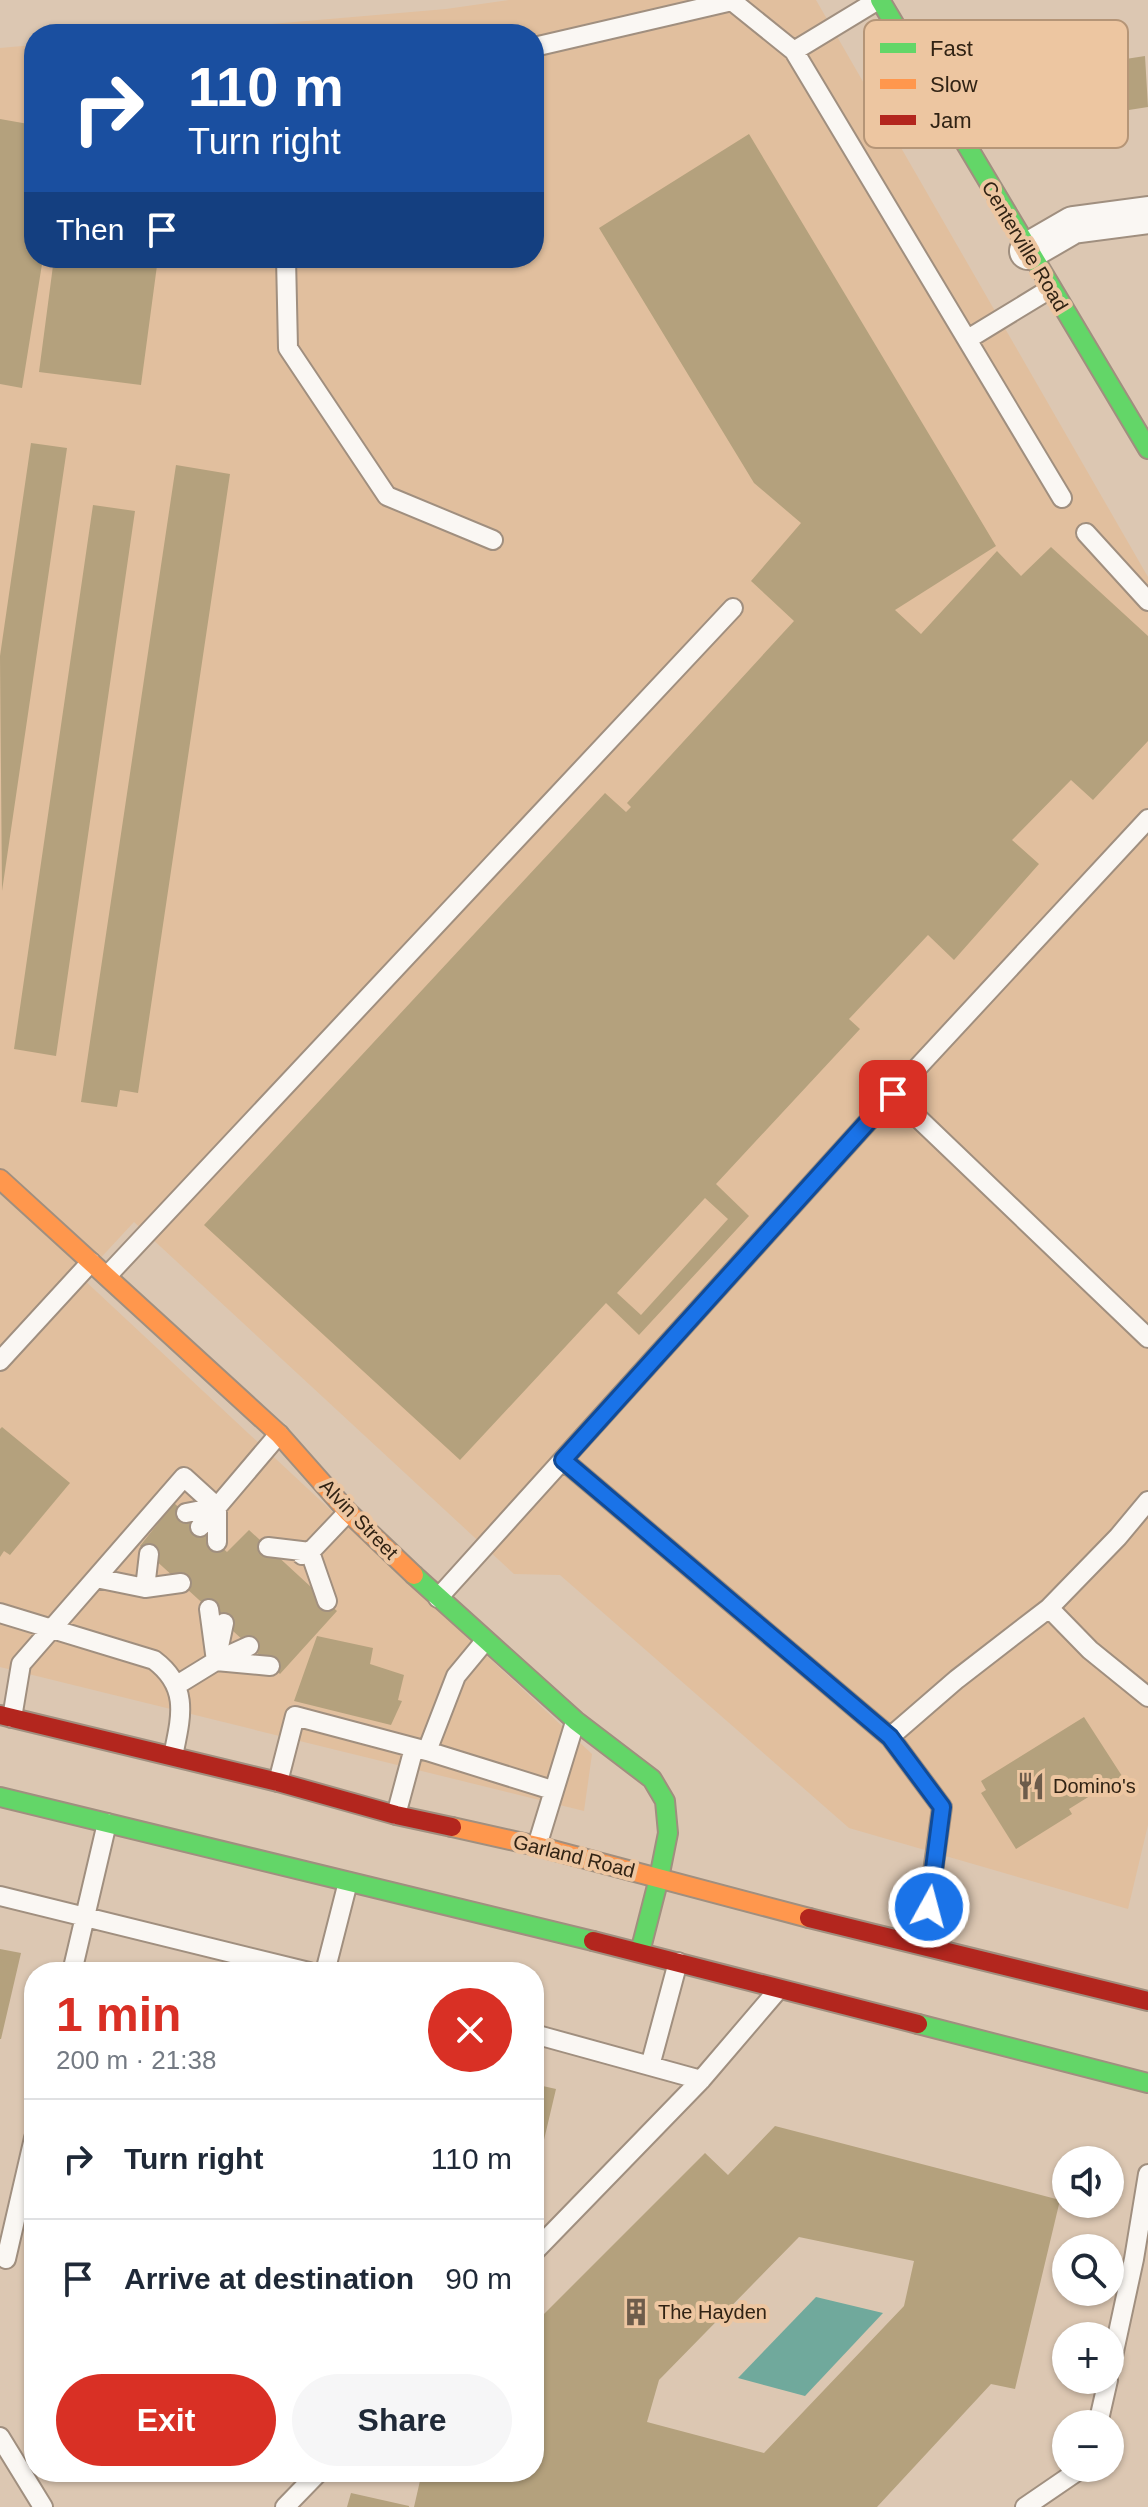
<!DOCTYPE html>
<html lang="en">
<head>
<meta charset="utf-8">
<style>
	body { margin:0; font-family:Arial,sans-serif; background:#f6f6f7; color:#1f2937; height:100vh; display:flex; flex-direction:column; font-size:30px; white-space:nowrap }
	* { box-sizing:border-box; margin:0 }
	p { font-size:26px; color:#747a83 }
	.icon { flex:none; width:44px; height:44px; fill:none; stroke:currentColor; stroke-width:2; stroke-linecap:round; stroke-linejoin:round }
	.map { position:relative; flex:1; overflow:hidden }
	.panel { position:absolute; left:24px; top:1962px; width:520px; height:520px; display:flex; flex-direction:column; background:#fff; border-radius:32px; box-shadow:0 2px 6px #0004 }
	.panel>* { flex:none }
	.hud { position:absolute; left:24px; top:24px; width:520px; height:244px; border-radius:32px; box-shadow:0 2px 6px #0004; background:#1a4fa0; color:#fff; overflow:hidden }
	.controls { position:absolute; left:1052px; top:2146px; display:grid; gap:16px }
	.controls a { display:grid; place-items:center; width:72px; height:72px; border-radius:50%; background:#fff; box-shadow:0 2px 6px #0004; font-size:40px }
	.pin { position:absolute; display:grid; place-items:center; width:68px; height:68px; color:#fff; margin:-34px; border-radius:16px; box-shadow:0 4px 12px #0006 }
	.me { position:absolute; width:88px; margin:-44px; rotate:7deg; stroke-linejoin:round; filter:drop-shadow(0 0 6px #0008) }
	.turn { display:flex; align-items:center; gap:28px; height:168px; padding:0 32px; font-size:36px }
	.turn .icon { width:104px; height:104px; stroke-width:2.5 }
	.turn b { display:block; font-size:56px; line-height:68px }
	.then { display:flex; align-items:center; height:76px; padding:0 32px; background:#0003; gap:16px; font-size:30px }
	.round { display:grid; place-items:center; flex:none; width:84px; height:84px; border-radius:42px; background:#f6f6f7 }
	.head { display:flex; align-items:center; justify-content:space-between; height:136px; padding:0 32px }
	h1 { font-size:48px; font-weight:700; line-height:60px; color:#d93025 }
	.primary-button { display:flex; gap:16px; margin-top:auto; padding:16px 32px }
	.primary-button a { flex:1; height:92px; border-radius:48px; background:#d93025; color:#fff; font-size:32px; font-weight:700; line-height:92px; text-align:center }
	.primary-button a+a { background:#f6f6f7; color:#1f2937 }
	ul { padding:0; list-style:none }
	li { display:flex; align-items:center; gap:24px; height:120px; padding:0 32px; border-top:2px solid #e0e1e3 }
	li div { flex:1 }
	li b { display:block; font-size:30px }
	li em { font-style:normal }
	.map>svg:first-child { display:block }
</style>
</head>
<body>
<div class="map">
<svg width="1148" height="2507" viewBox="0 0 1148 2507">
	<rect width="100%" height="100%" fill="#dcc7b2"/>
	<!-- built -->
	<path fill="#e1bf9e" d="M 509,0 L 816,0 L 1148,577 L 1148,1825 L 1128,1909 L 849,1828 L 560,1575 L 514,1574 L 134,1222 L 82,1278 L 592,1754 L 584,1811 L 0,1667 L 0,48 L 34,45 L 34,258 L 534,258 L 534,34 L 157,34 L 446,9 Z"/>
	<!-- water -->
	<path fill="#70a99c" d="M 816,2297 L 883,2313 L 805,2396 L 738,2378 Z"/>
	<!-- building -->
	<path fill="#b4a17d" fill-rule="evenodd" d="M 1084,49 L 1087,65 L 1145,56 L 1148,107 L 1071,119 L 1061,53 Z
		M 0,119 L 34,125 L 34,258 L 43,258 L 22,388 L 0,384 Z
		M 749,134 L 996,546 L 895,610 L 921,634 L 997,551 L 1021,576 L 1051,547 L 1148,636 L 1148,741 L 1093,800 L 1071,780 L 1012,840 L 1039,864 L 954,960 L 928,935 L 849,1019 L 860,1029 L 716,1184 L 749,1216 L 639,1335 L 606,1303 L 460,1460 L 204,1225 L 605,793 L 626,812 L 631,807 L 627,803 L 794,621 L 751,581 L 801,523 L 754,483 L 599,228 ZM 705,1198 L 728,1219 L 641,1315 L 617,1293 Z
		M 54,258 L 158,258 L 141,385 L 39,372 Z
		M 31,443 L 67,448 L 2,891 L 0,656 Z
		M 176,465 L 230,474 L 138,1093 L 120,1090 L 117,1107 L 81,1102 Z
		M 93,505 L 135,511 L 56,1056 L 14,1049 Z
		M 2,1427 L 70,1483 L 10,1555 L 4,1551 L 0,1557 L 0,1429 Z
		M 174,1503 L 227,1552 L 249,1530 L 337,1611 L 280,1674 L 140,1546 Z
		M 317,1636 L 373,1648 L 370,1664 L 404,1675 L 398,1700 L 402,1701 L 391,1725 L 294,1701 Z
		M 1084,1717 L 1122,1776 L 1069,1809 L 1072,1814 L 1016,1849 L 981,1793 L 986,1790 L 981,1781 Z
		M 0,1949 L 21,1953 L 1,2039 L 0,2039 Z
		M 534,2084 L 556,2089 L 539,2161 L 534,2160 Z
		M 775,2126 L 1060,2200 L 1015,2389 L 991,2384 L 877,2507 L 414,2507 L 422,2472 L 534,2472 L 534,2350 L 540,2318 L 705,2153 L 728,2175 ZM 799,2237 L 914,2261 L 904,2306 L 764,2453 L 647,2422 L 659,2380 Z
		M 351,2493 L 409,2506 L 409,2507 L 347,2507 Z"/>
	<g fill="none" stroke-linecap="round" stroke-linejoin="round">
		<defs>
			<path id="lane" d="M 878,0 L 794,51 L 1062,498
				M 534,47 L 732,1 L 794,51
				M 286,258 L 288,348 L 387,496 L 493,540
				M 968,339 L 1050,289
				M 1086,533 L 1148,601
				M 893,1094 L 1148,1338
				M 107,1276 L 733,608
				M 0,1361 L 91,1262
				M 563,1460 L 890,1737 L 957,1679 L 1049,1608 L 1118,1537 L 1148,1501
				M 186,1513 L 217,1507
				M 200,1527 L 279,1434
				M 268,1547 L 310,1552 L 348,1512
				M 302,1555 L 310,1552 L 327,1601
				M 96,1578 L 145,1588 L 181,1583
				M 145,1588 L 149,1554
				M 438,1598 L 893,1094 L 1148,819
				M 1049,1608 L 1090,1650 L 1148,1697
				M 209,1609 L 216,1661 L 270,1666
				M 0,1613 L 154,1660 C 190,1687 181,1717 173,1756
				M 224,1623 L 216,1661 L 249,1646
				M 177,1685 L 216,1661
				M 12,1718 L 21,1664 L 184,1477 L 217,1507 L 217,1542
				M 890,1737 L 942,1807 L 923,1944
				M 427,1751 L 552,1790
				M 278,1782 L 295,1716 L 427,1751 L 456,1676 L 485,1641
				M 396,1815 L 414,1748
				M 537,1846 L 575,1722
				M 0,1896 L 309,1972
				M 72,1972 L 107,1823
				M 325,1972 L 348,1882
				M 534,2034 L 701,2080
				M 650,2066 L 678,1962
				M 534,2252 L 701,2080 L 778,1990
				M 6,2259 L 34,2138
				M 1110,2370 L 1134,2259 L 1148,2174
				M 1098,2424 L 1108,2380
				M 0,2437 L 43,2507
				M 285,2507 L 319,2472
				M 1025,2507 L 1082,2468"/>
			<path id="street" d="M 1028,251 L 1073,225 L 1148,215"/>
			<path id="fast" d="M 880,0 L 1148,449
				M 414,1575 L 576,1721 L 652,1779 L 665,1801 L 668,1833 L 659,1878
				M 0,1797 L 593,1941
				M 640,1952 L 659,1878
				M 918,2024 L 1148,2083"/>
			<path id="slow" d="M 0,1179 L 279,1434 L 348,1512 L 414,1575
				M 452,1827 L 537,1846 L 809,1918"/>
			<path id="jam" d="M 0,1715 L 278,1782 L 396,1815 L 452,1827
				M 809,1918 L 1148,2001
				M 593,1941 L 918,2024"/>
		</defs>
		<!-- lane casing -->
		<use href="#lane" stroke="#a08f7f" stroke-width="22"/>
		<!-- street casing -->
		<use href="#street" stroke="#a08f7f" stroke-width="40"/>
		<!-- fast casing -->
		<use href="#fast" stroke="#a08f7f" stroke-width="22"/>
		<!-- slow casing -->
		<use href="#slow" stroke="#a08f7f" stroke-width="22"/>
		<!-- jam casing -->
		<use href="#jam" stroke="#a08f7f" stroke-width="22"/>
		<!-- lane -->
		<use href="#lane" stroke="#faf7f3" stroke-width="18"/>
		<!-- street -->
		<use href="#street" stroke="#faf7f3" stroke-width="36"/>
		<!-- fast -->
		<use href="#fast" stroke="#63d668" stroke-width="18"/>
		<!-- slow -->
		<use href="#slow" stroke="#ff974d" stroke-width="18"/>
		<!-- jam -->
		<use href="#jam" stroke="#b3261e" stroke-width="18"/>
	</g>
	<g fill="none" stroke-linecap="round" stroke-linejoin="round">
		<defs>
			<path id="route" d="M 893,1094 L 563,1460 L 890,1737 L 942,1807 L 929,1907"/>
		</defs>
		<!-- route casing -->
		<use href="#route" stroke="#114b97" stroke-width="20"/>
		<!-- route -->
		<use href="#route" stroke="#1a73e8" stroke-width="14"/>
	</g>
	<!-- icons -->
	<defs>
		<symbol id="restaurant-bare" viewBox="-9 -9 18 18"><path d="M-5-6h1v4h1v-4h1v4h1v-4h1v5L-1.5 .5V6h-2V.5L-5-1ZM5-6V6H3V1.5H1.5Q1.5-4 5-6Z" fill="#6d5c4b" stroke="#edc6a1" stroke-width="2.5" paint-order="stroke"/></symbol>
		<symbol id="building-bare" viewBox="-9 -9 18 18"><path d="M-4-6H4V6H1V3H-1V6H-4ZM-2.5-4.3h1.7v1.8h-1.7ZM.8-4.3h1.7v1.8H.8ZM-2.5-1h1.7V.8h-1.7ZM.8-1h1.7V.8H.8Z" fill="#6d5c4b" stroke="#edc6a1" stroke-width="2.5" paint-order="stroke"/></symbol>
	</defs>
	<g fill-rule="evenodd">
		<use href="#restaurant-bare" x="1011" y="1766" width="40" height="40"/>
		<use href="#building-bare" x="616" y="2292" width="40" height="40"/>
	</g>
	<g text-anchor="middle" stroke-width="8" stroke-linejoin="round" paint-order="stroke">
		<!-- street labels -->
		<g font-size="20" fill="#312314" stroke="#edc6a1">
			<text transform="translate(1025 246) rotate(59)" y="7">Centerville Road</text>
			<text transform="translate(359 1519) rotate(46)" y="7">Alvin Street</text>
			<text transform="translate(574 1856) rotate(14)" y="7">Garland Road</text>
		</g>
		<!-- poi labels -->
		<g font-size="20" fill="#312314" stroke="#edc6a1" text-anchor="start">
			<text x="1053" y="1793">Domino's</text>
			<text x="658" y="2319">The Hayden</text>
		</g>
	</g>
	<!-- legend -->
	<rect x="864" y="20" width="264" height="128" rx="12" fill="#edc6a1" stroke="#b59577" stroke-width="2"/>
	<rect x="880" y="43" width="36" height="10" fill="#63d668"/>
	<rect x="880" y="79" width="36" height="10" fill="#ff974d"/>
	<rect x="880" y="115" width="36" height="10" fill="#b3261e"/>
	<g font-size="22" fill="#312314">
		<text x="930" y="56">Fast</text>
		<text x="930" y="92">Slow</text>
		<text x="930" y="128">Jam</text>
	</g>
</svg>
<div class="controls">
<a><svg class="icon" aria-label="sound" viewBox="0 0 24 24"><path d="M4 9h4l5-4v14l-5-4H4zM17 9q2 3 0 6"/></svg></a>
<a><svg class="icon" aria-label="search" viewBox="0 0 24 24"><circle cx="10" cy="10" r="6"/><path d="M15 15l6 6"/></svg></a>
<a>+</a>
<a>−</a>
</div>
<div class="pin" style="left:893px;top:1094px;background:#d93025"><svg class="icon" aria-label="arrive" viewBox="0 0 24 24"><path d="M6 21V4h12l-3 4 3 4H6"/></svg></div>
<svg class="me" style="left:929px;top:1907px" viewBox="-20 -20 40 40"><circle r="17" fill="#1a73e8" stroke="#fff" stroke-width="3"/><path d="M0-11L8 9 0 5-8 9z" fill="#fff"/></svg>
<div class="hud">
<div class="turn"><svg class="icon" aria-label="right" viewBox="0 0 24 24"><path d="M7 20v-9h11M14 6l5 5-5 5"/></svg><div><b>110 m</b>Turn right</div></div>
<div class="then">Then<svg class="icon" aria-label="arrive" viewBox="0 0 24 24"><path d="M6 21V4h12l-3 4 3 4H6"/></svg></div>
</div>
<section class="panel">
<div class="head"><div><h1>1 min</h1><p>200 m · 21:38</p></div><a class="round" style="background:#d93025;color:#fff"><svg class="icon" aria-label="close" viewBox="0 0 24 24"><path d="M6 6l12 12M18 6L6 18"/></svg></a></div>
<ul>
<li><svg class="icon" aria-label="right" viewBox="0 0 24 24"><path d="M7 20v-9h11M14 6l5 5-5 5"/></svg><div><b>Turn right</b></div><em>110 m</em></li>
<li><svg class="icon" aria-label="arrive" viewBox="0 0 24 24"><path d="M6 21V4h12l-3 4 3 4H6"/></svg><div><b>Arrive at destination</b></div><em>90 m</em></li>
</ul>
<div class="primary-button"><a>Exit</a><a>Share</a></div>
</section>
</div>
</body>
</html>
